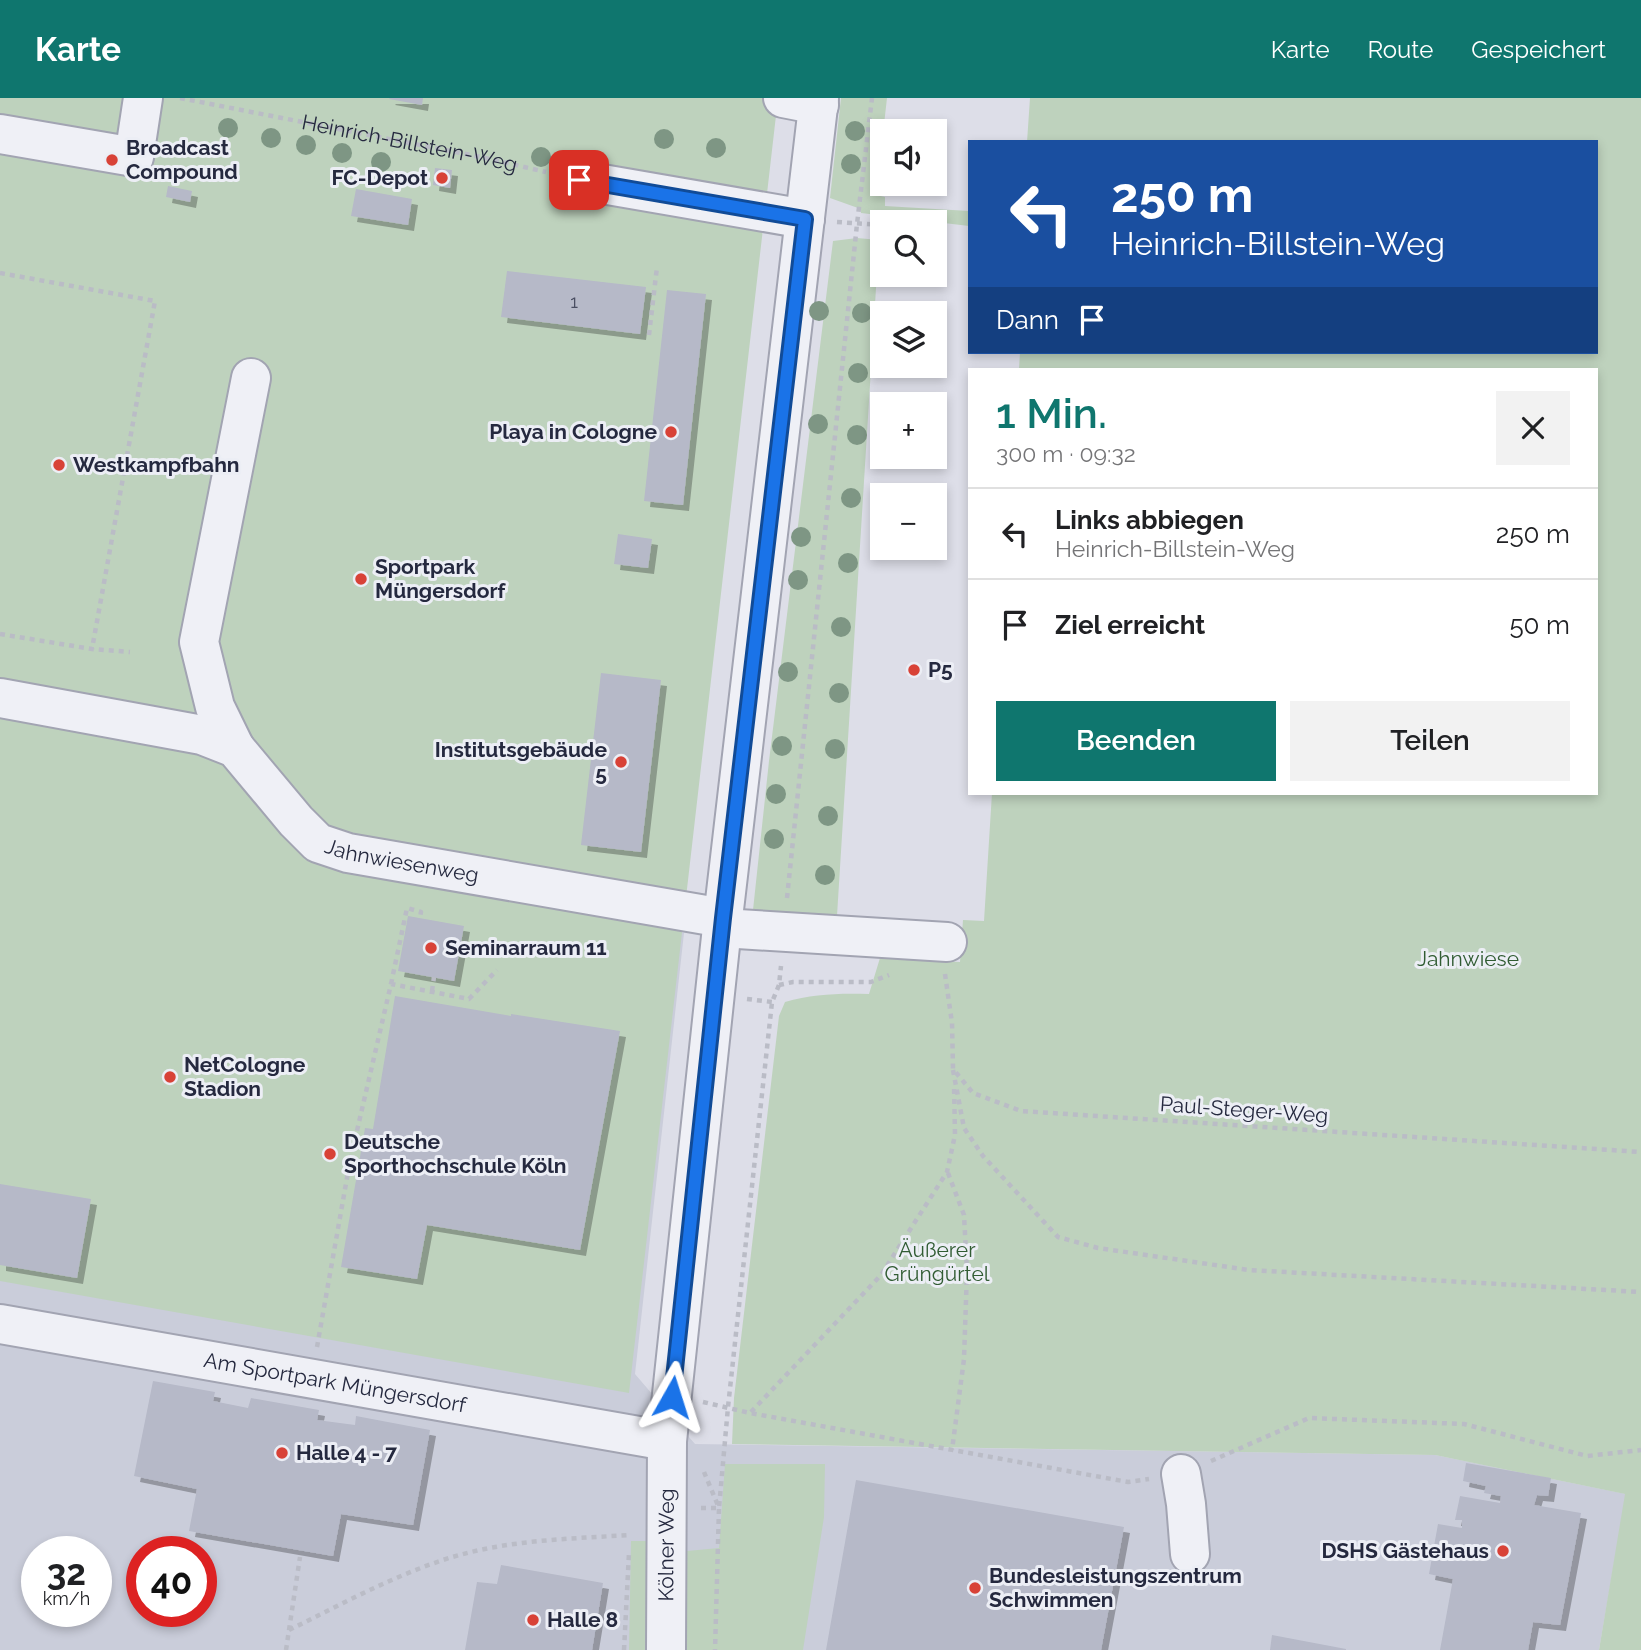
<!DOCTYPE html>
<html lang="de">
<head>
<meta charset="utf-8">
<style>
	body { margin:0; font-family:Raleway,sans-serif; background:#f2f2f2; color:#202124; height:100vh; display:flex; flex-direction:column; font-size:26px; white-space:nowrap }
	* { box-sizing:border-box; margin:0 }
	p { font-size:23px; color:#757577 }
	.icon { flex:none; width:38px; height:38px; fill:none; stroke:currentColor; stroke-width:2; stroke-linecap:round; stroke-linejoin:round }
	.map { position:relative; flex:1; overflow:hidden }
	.panel { position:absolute; left:968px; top:270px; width:630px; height:427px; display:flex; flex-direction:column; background:#fff; border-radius:0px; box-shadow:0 4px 10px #0003 }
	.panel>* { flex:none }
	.hud { position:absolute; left:968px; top:42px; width:630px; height:214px; border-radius:0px; box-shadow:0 4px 10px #0003; background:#1a4fa0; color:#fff; overflow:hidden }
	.buttons { position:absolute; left:870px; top:21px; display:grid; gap:14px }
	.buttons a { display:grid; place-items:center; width:77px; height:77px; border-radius:0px; background:#fff; box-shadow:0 4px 10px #0003; font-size:35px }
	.speed { position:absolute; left:21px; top:1438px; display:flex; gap:14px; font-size:35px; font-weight:700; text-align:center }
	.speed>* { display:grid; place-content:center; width:91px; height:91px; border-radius:50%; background:#fff; box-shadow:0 4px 10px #0003; line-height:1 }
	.speed small { font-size:18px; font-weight:400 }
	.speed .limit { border:10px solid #d22; background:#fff; color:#111 }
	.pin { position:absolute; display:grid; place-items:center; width:60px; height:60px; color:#fff; margin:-30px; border-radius:14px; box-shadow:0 4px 10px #0006 }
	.me { position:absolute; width:77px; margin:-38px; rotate:6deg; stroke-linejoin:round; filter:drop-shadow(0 0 5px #0008) }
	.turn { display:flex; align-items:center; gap:24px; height:147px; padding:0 28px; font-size:32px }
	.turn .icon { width:91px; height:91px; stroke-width:2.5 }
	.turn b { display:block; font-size:49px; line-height:60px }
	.then { display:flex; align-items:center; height:66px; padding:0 28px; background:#0003; gap:14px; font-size:26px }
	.round { display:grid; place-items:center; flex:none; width:74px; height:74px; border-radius:0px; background:#f2f2f2 }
	.overview { display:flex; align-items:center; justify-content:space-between; height:119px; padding:0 28px }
	h1 { font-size:42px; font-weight:600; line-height:52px; color:#0f766e }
	.button { display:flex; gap:14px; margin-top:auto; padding:14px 28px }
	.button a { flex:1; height:80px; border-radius:0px; background:#0f766e; color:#fff; font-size:28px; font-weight:600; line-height:80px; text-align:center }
	.button a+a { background:#f2f2f2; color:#202124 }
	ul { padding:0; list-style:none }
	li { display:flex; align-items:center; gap:21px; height:91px; padding:0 28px; border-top:2px solid #e0e0e0 }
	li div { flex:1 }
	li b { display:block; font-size:26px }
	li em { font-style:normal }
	header { display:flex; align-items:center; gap:42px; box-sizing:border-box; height:98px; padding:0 35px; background:#0f766e; color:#fff }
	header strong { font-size:33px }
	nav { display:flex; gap:38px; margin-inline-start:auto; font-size:24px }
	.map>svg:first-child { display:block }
</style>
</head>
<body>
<header>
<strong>Karte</strong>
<nav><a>Karte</a><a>Route</a><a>Gespeichert</a></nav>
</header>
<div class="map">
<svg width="1641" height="1552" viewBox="0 0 1641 1552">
	<defs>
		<filter id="shadow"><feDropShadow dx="6" dy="6" stdDeviation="0" flood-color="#0004"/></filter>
	</defs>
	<rect width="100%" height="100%" fill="#dddee8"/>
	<!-- built -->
	<path fill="#cacdda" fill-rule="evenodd" d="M 0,617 L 397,764 L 684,835 L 635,1276 L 695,1346 L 1435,1357 L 1626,1396 L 1599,1552 L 0,1552 ZM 37,1454 L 96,1454 L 96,1514 L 37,1514 ZM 142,1454 L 201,1454 L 201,1514 L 142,1514 Z"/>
	<!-- green -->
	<path fill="#bed2bd" d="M 0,0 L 778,0 L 629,1295 L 0,1183 Z
		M 841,0 L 887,0 L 876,97 L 885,99 L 885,108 L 969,113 L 969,128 L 861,115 L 860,109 L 858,110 L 830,100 Z
		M 1030,0 L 1641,0 L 1641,1552 L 1599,1552 L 1625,1396 L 1435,1357 L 732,1346 L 734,1300 L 779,918 L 785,904 C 813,896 839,895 869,896 L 880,860 L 960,864 L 963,822 L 984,823 L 992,695 L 1596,695 L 1596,271 L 1019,271 L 1020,254 L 1596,254 L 1596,44 L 1027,44 Z
		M 857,140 L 879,142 L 837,818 L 788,817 L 753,812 L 769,663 L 833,143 Z
		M 725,1366 L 825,1366 L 824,1419 L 803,1552 L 686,1552 L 687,1453 L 719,1450 Z
		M 631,1443 L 651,1443 L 650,1552 L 629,1552 Z"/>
	<!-- building -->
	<path fill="#b6b9c8" filter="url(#shadow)" d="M 390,0 L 423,0 L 422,7 L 389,1 Z
		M 435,70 L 452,72 L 450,90 L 433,87 Z
		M 168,88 L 192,93 L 190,104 L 166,99 Z
		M 356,91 L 412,101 L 408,127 L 351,118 Z
		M 507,173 L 646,189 L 640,236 L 501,219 Z
		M 667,192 L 706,196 L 683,407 L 644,403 Z
		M 618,436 L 652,441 L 648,470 L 614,466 Z
		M 601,575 L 661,582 L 641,754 L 581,747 Z
		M 408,818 L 464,828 L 454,883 L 398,873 Z
		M 395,898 L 511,918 L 511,916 L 620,933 L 580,1152 L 427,1127 L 417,1181 L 341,1169 L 365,1030 L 373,1031 Z
		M 0,1086 L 91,1101 L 77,1180 L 0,1167 Z
		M 153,1283 L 215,1294 L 213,1303 L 248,1310 L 251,1300 L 319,1312 L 317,1322 L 355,1327 L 356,1318 L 430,1332 L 413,1427 L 341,1416 L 333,1458 L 189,1433 L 197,1391 L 134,1378 Z
		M 1466,1365 L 1551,1380 L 1548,1398 L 1537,1397 L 1534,1407 L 1581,1415 L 1560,1527 L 1533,1524 L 1528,1552 L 1440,1552 L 1453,1481 L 1429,1476 L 1438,1426 L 1462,1430 L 1462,1422 L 1455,1422 L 1460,1398 L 1500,1405 L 1501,1398 L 1484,1395 L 1486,1388 L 1463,1383 Z
		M 856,1382 L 1124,1429 L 1101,1552 L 826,1552 Z
		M 501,1467 L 603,1485 L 592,1552 L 465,1552 L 477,1484 L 497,1486 Z
		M 1272,1537 L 1346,1551 L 1346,1552 L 1270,1552 Z"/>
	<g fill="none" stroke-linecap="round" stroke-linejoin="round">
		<defs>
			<g id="minor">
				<path d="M 783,0 L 819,7"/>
				<path d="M 0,36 L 134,59 L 143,0"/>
				<path d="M 579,82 L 805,121"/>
				<path id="s2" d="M 0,600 L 202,637 L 235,650 L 296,723 L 318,745 L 348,755 L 723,820"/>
				<path d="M 235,650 L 215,609 L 199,544 L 251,280"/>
				<path d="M 722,830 L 947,844"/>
				<path id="s3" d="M 0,1226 L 667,1343"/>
				<path d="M 1181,1376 L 1186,1406 L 1190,1456"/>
				<path id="s4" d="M 666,1552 L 667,1343 L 723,820 L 819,0"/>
			</g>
		</defs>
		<!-- minor casing -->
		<use href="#minor" stroke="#a2a4b2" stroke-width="42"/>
		<!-- path -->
		<g stroke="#babcc6" stroke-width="4.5" stroke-dasharray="5 5" stroke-linecap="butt">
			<path id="s1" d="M 180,0 L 481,59 L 546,74"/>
			<path d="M 837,124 L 882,127"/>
			<path d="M 0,175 L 155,203 L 92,551"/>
			<path d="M 649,237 L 657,169"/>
			<path d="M 0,536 L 92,551 L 130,554"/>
			<path d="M 787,800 L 857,126 L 872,0"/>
			<path d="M 945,876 L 952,925 L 953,971 L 973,995 L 1021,1013 L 1641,1054"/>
			<path d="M 391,886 L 407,810 L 421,814 L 420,820"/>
			<path d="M 779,887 L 793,884 L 871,884 L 889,877"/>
			<path d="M 432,893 L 434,879"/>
			<path d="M 747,901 L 772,904"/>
			<path d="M 953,972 L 964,1030 L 983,1058 L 1058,1139 L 1098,1150 L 1249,1172 L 1641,1194"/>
			<path d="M 948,1075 L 964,1117 L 967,1173 L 964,1261 L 952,1352"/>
			<path d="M 317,1249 L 350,1063 L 391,886 L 469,901 L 497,872"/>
			<path d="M 703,1304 L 750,1315 L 1128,1384 L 1149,1381"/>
			<path d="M 751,1314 L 881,1177 L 947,1074 L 955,1037 L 954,986"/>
			<path d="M 1211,1363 L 1309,1320 L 1464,1326 L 1587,1358 L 1641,1352"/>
			<path d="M 704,1374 L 719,1410 L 715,1552"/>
			<path d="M 701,1410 L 719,1410 L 728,1309 L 772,904 L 779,887 L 781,868"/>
			<path d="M 289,1532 C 338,1508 387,1481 440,1463 C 501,1442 566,1441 630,1437"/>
			<path d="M 286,1552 L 300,1459"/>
			<path d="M 624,1552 L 629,1455"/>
		</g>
		<!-- minor -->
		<use href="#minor" stroke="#eff0f6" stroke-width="38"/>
	</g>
	<!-- trees -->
	<g fill="#7e9684">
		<circle cx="228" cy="30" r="10"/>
		<circle cx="855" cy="33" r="10"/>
		<circle cx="271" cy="40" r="10"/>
		<circle cx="664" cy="41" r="10"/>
		<circle cx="306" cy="47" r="10"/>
		<circle cx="716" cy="50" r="10"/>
		<circle cx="342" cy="55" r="10"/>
		<circle cx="541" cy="59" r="10"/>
		<circle cx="381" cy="64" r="10"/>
		<circle cx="851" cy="66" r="10"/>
		<circle cx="819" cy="213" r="10"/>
		<circle cx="862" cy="215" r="10"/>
		<circle cx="858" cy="275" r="10"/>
		<circle cx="818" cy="326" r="10"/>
		<circle cx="857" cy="337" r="10"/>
		<circle cx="851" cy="400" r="10"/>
		<circle cx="801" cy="439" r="10"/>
		<circle cx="848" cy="465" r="10"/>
		<circle cx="798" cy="482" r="10"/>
		<circle cx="841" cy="529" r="10"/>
		<circle cx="788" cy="574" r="10"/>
		<circle cx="839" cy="595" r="10"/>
		<circle cx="782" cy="648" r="10"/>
		<circle cx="835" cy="651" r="10"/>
		<circle cx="776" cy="696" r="10"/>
		<circle cx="828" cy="718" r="10"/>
		<circle cx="774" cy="741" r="10"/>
		<circle cx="825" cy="777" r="10"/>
	</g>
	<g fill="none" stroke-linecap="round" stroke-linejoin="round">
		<defs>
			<path id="route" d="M 579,82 L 805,121 L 723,820 L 672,1299"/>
		</defs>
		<!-- route casing -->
		<use href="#route" stroke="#114b97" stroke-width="18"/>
		<!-- route -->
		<use href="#route" stroke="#1a73e8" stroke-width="12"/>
	</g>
	<!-- markers -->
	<g fill="#d84237" stroke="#eceef5" stroke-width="2.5">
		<circle cx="112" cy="62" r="7"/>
		<circle cx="442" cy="80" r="7"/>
		<circle cx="671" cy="334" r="7"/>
		<circle cx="59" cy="367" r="7"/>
		<circle cx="361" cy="481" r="7"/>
		<circle cx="914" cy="572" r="7"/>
		<circle cx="621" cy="664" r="7"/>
		<circle cx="431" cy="850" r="7"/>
		<circle cx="170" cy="979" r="7"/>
		<circle cx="330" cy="1056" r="7"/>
		<circle cx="282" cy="1355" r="7"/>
		<circle cx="1503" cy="1453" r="7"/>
		<circle cx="975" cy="1490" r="7"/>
		<circle cx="533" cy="1522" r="7"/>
	</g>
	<g text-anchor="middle" stroke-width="6" stroke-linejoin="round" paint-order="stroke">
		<!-- number labels -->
		<g font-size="18" fill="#494d61">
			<text x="574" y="210">1</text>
		</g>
		<!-- street labels -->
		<g font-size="21" fill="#25293f" stroke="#eceef5">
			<text dy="7" stroke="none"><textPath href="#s1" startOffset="234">Heinrich-Billstein-Weg</textPath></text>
			<text dy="7" stroke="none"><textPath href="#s2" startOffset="453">Jahnwiesenweg</textPath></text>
			<text transform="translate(1244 1012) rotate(4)" y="7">Paul-Steger-Weg</text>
			<text dy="7" stroke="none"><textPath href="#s3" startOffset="340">Am Sportpark Müngersdorf</textPath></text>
			<text dy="7" stroke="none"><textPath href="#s4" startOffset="105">Kölner Weg</textPath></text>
		</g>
		<!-- poi labels -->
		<g font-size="21" font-weight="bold" fill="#25293f" stroke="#eceef5" text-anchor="start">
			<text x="126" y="57">Broadcast<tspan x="126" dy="24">Compound</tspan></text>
			<text x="428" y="87" text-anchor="end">FC-Depot</text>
			<text x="657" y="341" text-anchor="end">Playa in Cologne</text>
			<text x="73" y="374">Westkampfbahn</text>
			<text x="375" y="476">Sportpark<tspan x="375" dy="24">Müngersdorf</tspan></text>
			<text x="928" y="579">P5</text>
			<text x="607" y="659" text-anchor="end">Institutsgebäude<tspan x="607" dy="24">5</tspan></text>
			<text x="445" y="857">Seminarraum 11</text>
			<text x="184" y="974">NetCologne<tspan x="184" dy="24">Stadion</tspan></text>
			<text x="344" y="1051">Deutsche<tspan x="344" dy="24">Sporthochschule Köln</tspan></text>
			<text x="296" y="1362">Halle 4 - 7</text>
			<text x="1489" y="1460" text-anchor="end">DSHS Gästehaus</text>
			<text x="989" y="1485">Bundesleistungszentrum<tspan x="989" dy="24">Schwimmen</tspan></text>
			<text x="547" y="1529">Halle 8</text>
		</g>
		<!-- park labels -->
		<g font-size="21" fill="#315c33" stroke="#eceef5">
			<text x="1468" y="868">Jahnwiese</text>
			<text x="937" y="1159">Äußerer<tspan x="937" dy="24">Grüngürtel</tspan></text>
		</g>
	</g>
</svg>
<div class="buttons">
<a><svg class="icon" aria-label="sound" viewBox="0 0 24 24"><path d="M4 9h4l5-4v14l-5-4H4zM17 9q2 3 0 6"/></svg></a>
<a><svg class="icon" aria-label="search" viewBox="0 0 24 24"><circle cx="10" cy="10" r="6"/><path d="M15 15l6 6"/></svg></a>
<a><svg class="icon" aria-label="layers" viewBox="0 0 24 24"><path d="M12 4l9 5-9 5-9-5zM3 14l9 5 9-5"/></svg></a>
<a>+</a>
<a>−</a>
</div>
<div class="speed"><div>32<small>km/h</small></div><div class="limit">40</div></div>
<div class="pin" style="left:579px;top:82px;background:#d93025"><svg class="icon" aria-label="arrive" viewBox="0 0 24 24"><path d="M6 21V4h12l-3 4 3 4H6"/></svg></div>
<svg class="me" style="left:672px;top:1299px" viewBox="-20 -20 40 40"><path d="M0-17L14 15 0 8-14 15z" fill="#1a73e8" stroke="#fff" stroke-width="4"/></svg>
<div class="hud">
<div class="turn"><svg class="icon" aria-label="left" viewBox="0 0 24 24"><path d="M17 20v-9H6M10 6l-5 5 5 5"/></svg><div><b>250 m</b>Heinrich-Billstein-Weg</div></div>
<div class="then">Dann<svg class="icon" aria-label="arrive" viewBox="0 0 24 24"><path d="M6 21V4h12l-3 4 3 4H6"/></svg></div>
</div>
<section class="panel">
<div class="overview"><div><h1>1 Min.</h1><p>300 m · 09:32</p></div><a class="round"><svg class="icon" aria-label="close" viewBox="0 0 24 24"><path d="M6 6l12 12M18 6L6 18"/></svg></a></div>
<ul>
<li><svg class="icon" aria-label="left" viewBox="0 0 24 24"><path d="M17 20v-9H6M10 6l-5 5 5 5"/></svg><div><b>Links abbiegen</b><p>Heinrich-Billstein-Weg</p></div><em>250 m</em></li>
<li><svg class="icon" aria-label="arrive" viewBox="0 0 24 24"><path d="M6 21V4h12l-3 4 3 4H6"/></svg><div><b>Ziel erreicht</b></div><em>50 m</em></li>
</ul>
<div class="button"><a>Beenden</a><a>Teilen</a></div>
</section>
</div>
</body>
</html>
